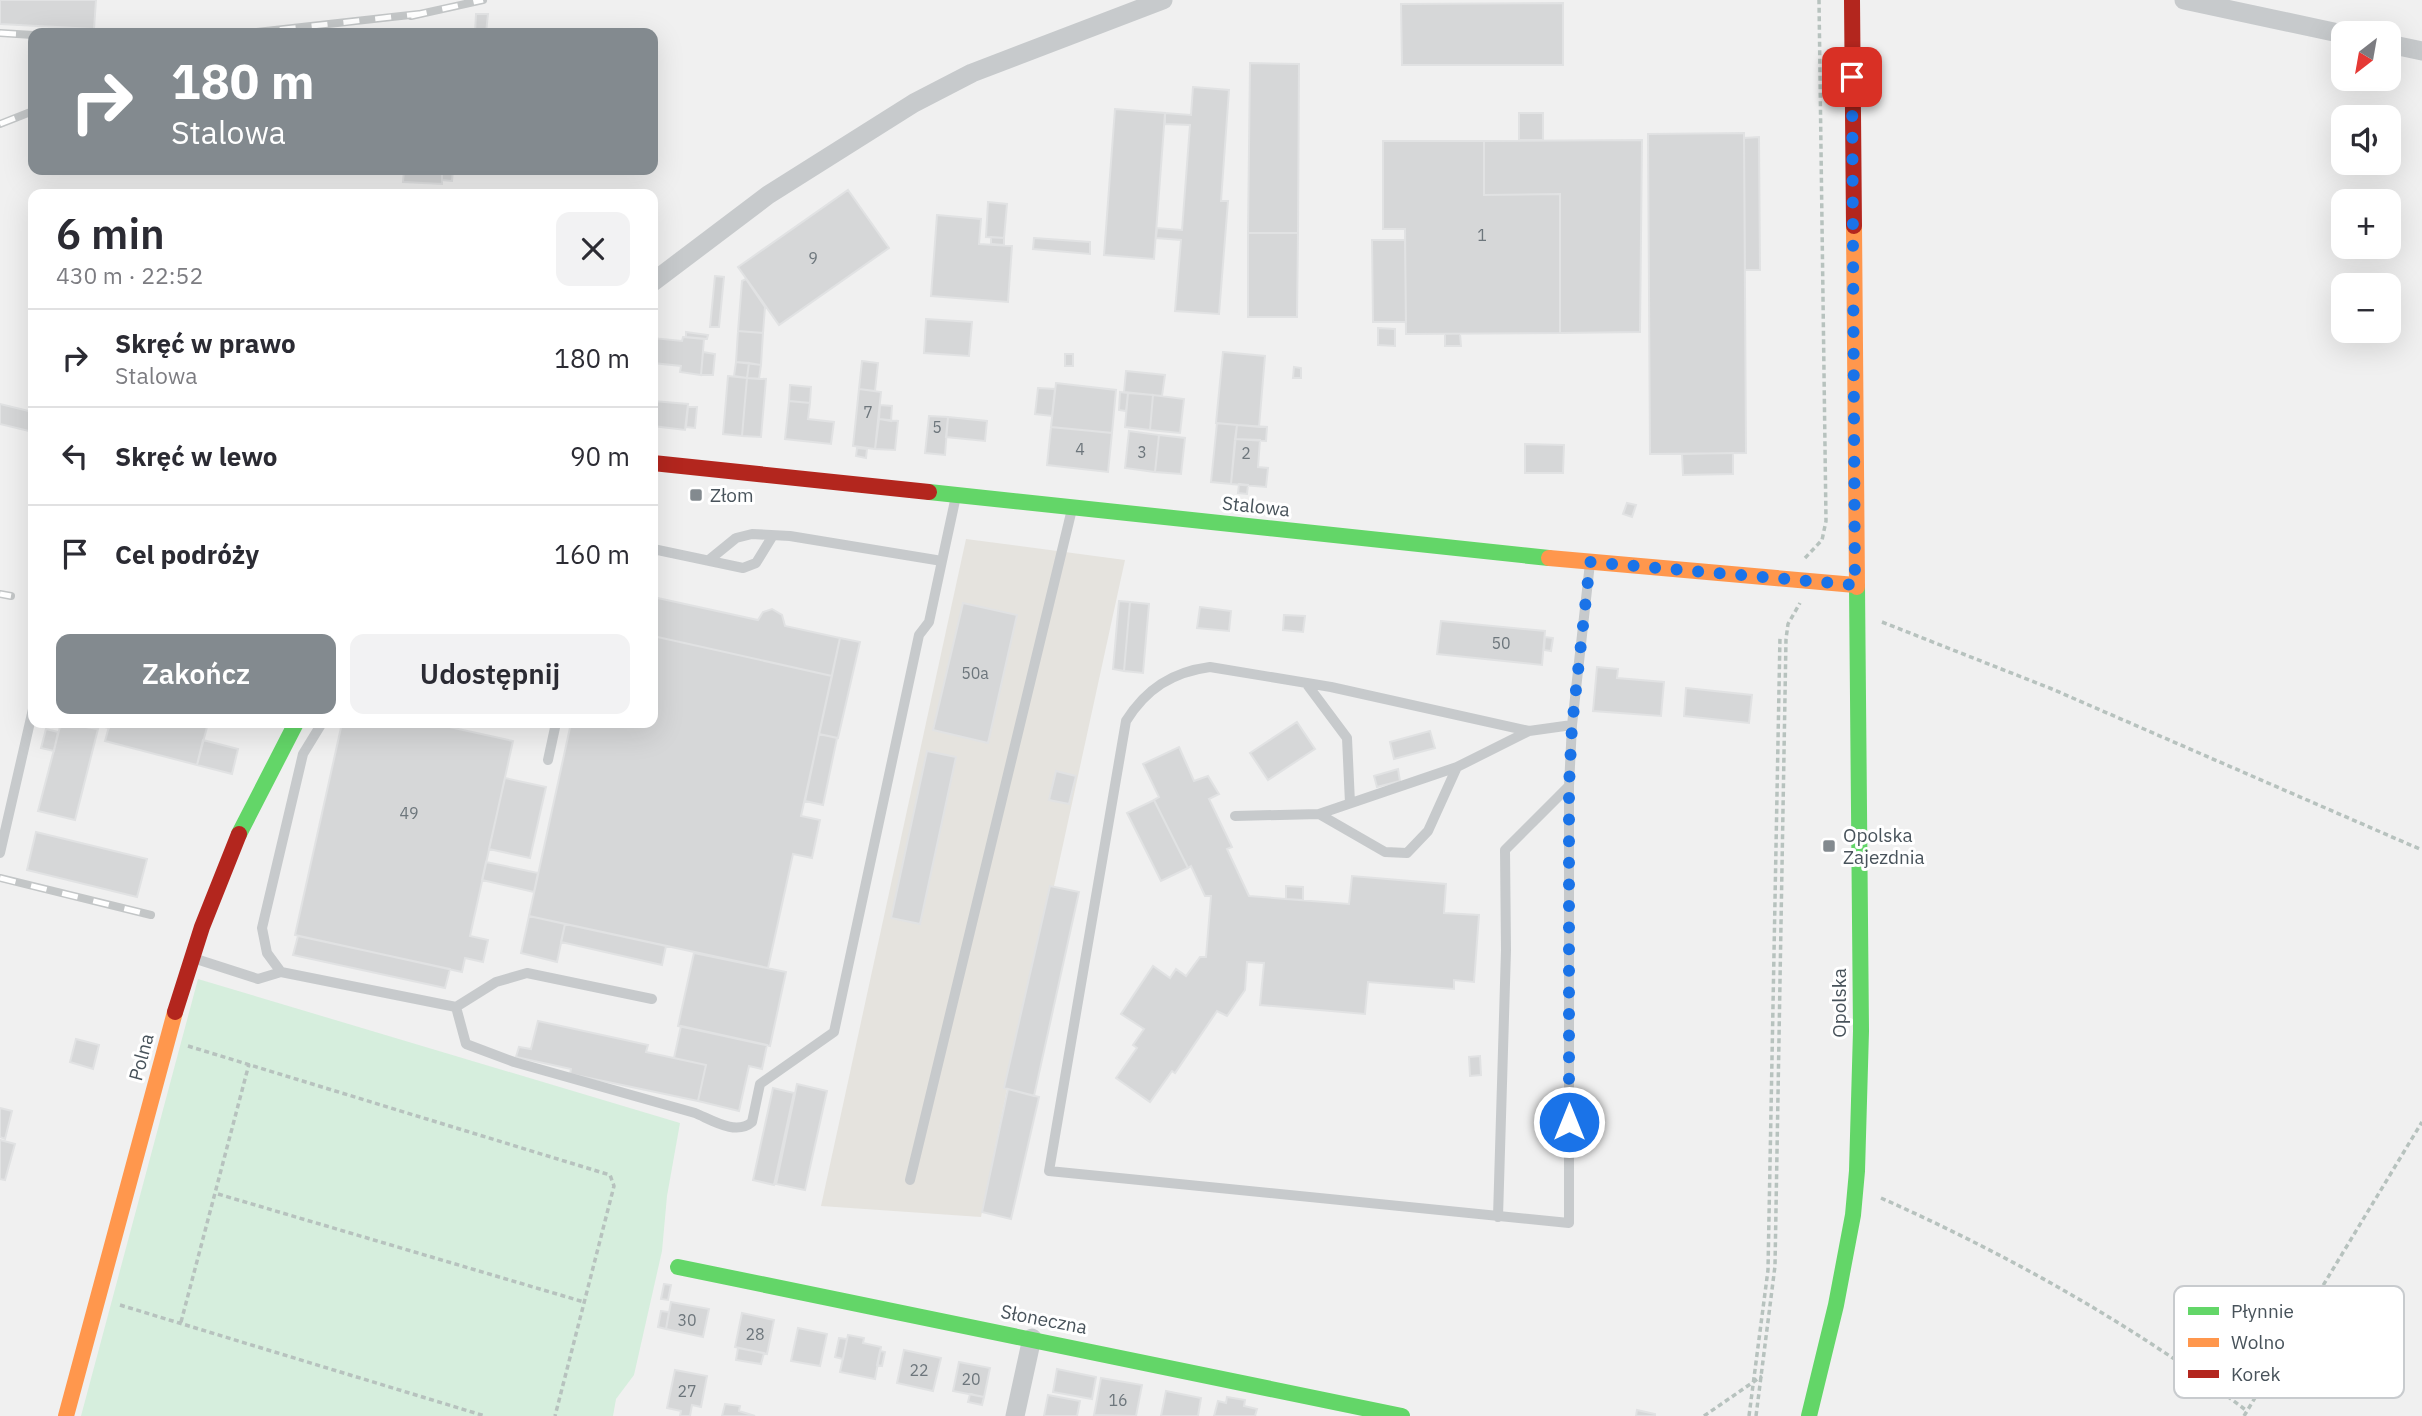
<!DOCTYPE html>
<html lang="pl">
<head>
<meta charset="utf-8">
<style>
	body { margin:0; font-family:"IBM Plex Sans",sans-serif; background:#f2f2f3; color:#2b2b33; height:100vh; display:flex; flex-direction:column; font-size:26px; white-space:nowrap }
	* { box-sizing:border-box; margin:0 }
	p { font-size:23px; color:#7c7c81 }
	.icon { flex:none; width:38px; height:38px; fill:none; stroke:currentColor; stroke-width:2; stroke-linecap:round; stroke-linejoin:round }
	.map { position:relative; flex:1; overflow:hidden }
	.side { position:absolute; left:28px; top:189px; width:630px; height:539px; display:flex; flex-direction:column; background:#fff; border-radius:14px; box-shadow:0 7px 28px #0002 }
	.side>* { flex:none }
	.guide { position:absolute; left:28px; top:28px; width:630px; height:147px; border-radius:14px; box-shadow:0 7px 28px #0002; background:#838a8f; color:#fff; overflow:hidden }
	.needle { width:46px; rotate:211deg }
	.controls { position:absolute; left:2331px; top:21px; display:grid; gap:14px }
	.controls a { display:grid; place-items:center; width:70px; height:70px; border-radius:14px; background:#fff; box-shadow:0 7px 28px #0002; font-size:35px }
	.pin { position:absolute; display:grid; place-items:center; width:60px; height:60px; color:#fff; margin:-30px; border-radius:14px; box-shadow:0 4px 10px #0006 }
	.me { position:absolute; width:77px; margin:-38px; rotate:0deg; stroke-linejoin:round; filter:drop-shadow(0 0 5px #0008) }
	.turn { display:flex; align-items:center; gap:24px; height:147px; padding:0 28px; font-size:32px }
	.turn .icon { width:91px; height:91px; stroke-width:2.5 }
	.turn b { display:block; font-size:49px; line-height:60px }
	.round { display:grid; place-items:center; flex:none; width:74px; height:74px; border-radius:14px; background:#f2f2f3 }
	.headline { display:flex; align-items:center; justify-content:space-between; height:119px; padding:0 28px }
	h1 { font-size:42px; font-weight:600; line-height:52px }
	.primary-button { display:flex; gap:14px; margin-top:auto; padding:14px 28px }
	.primary-button a { flex:1; height:80px; border-radius:14px; background:#838a8f; color:#fff; font-size:28px; font-weight:600; line-height:80px; text-align:center }
	.primary-button a+a { background:#f2f2f3; color:#2b2b33 }
	ul { padding:0; list-style:none }
	li { display:flex; align-items:center; gap:21px; height:98px; padding:0 28px; border-top:2px solid #e1e1e2 }
	li div { flex:1 }
	li b { display:block; font-size:26px }
	li em { font-style:normal }
	.map>svg:first-child { display:block }
</style>
</head>
<body>
<div class="map">
<svg width="2422" height="1416" viewBox="0 0 2422 1416">
	<rect width="100%" height="100%" fill="#f0f0f0"/>
	<!-- commercial -->
	<path fill="#e5e3de" d="M 966,539 L 1125,560 L 1054,886 L 1050,886 L 1004,1088 L 1007,1089 L 981,1217 L 821,1206 Z"/>
	<!-- green -->
	<path fill="#d6eedd" d="M 198,979 L 680,1123 L 667,1196 L 662,1251 L 634,1375 L 616,1399 L 613,1416 L 81,1416 Z"/>
	<!-- building -->
	<path fill="#d6d7d8" stroke="#e1e2e3" stroke-width="2" d="M 0,0 L 96,0 L 94,29 L 0,24 Z
		M 1563,3 L 1563,65 L 1402,65 L 1401,4 Z
		M 476,14 L 488,14 L 486,33 L 475,33 Z
		M 1250,63 L 1299,64 L 1298,233 L 1248,233 Z
		M 1193,87 L 1229,90 L 1221,201 L 1228,201 L 1219,314 L 1175,311 L 1181,240 L 1156,238 L 1157,228 L 1182,230 L 1190,125 L 1165,124 L 1165,113 L 1191,115 Z
		M 1115,109 L 1165,113 L 1154,259 L 1104,255 Z
		M 1519,113 L 1543,113 L 1543,140 L 1519,140 Z
		M 1744,133 L 1746,453 L 1650,454 L 1648,134 Z
		M 1759,137 L 1760,270 L 1745,270 L 1744,138 Z
		M 1642,140 L 1640,332 L 1560,333 L 1560,194 L 1484,195 L 1484,141 Z
		M 1383,141 L 1484,141 L 1484,195 L 1560,194 L 1560,333 L 1406,334 L 1405,229 L 1383,229 Z
		M 404,170 L 442,170 L 442,184 L 403,182 Z
		M 442,170 L 453,170 L 452,181 L 442,180 Z
		M 848,190 L 889,248 L 779,325 L 738,267 Z
		M 988,202 L 1007,204 L 1004,238 L 986,237 Z
		M 937,215 L 981,219 L 979,244 L 1012,246 L 1008,302 L 931,296 Z
		M 1248,233 L 1298,233 L 1297,317 L 1248,317 Z
		M 991,237 L 1004,238 L 1004,245 L 991,244 Z
		M 1034,238 L 1090,242 L 1090,254 L 1033,249 Z
		M 1372,240 L 1405,240 L 1406,322 L 1373,322 Z
		M 715,276 L 724,277 L 719,327 L 710,327 Z
		M 746,279 L 765,307 L 763,333 L 738,331 L 742,281 Z
		M 926,319 L 972,322 L 969,356 L 924,353 Z
		M 1378,328 L 1395,329 L 1395,346 L 1378,345 Z
		M 738,331 L 763,333 L 761,365 L 736,362 Z
		M 686,332 L 708,335 L 707,339 L 686,337 Z
		M 1445,334 L 1460,334 L 1461,346 L 1445,346 Z
		M 683,337 L 704,339 L 701,375 L 680,372 L 681,366 L 653,363 L 653,338 L 682,341 Z
		M 703,352 L 715,354 L 713,375 L 701,375 Z
		M 1223,352 L 1265,356 L 1259,427 L 1216,423 Z
		M 1065,354 L 1073,354 L 1073,366 L 1065,366 Z
		M 862,361 L 878,363 L 875,391 L 859,389 Z
		M 736,362 L 749,363 L 747,378 L 734,376 Z
		M 749,363 L 761,365 L 759,379 L 747,378 Z
		M 1294,367 L 1301,368 L 1301,378 L 1293,378 Z
		M 1126,371 L 1165,375 L 1162,396 L 1124,392 Z
		M 728,376 L 747,378 L 742,436 L 723,434 Z
		M 747,378 L 766,379 L 761,437 L 742,436 Z
		M 1056,383 L 1116,390 L 1112,433 L 1051,427 Z
		M 790,385 L 811,387 L 810,403 L 789,401 Z
		M 1038,388 L 1055,389 L 1052,416 L 1035,414 Z
		M 859,389 L 881,392 L 875,449 L 853,446 Z
		M 1120,392 L 1128,393 L 1126,411 L 1119,410 Z
		M 1128,393 L 1153,395 L 1150,430 L 1125,427 Z
		M 1153,395 L 1184,399 L 1180,433 L 1150,430 Z
		M 653,401 L 688,404 L 685,430 L 653,426 Z
		M 789,401 L 810,403 L 808,419 L 834,422 L 831,444 L 785,439 Z
		M 0,404 L 33,412 L 33,432 L 0,424 Z
		M 880,405 L 892,406 L 891,421 L 879,419 Z
		M 688,407 L 697,407 L 695,428 L 686,427 Z
		M 929,416 L 948,417 L 945,455 L 925,453 Z
		M 948,417 L 987,421 L 985,441 L 946,437 Z
		M 879,419 L 898,421 L 895,450 L 875,449 Z
		M 1217,423 L 1237,425 L 1231,484 L 1211,482 Z
		M 1237,425 L 1267,427 L 1266,441 L 1235,439 Z
		M 1051,427 L 1112,433 L 1108,472 L 1047,465 Z
		M 1129,431 L 1159,435 L 1155,472 L 1125,468 Z
		M 1159,435 L 1185,438 L 1181,474 L 1155,472 Z
		M 1235,439 L 1260,440 L 1258,467 L 1268,468 L 1266,487 L 1231,484 Z
		M 1525,444 L 1564,445 L 1563,473 L 1525,473 Z
		M 857,448 L 867,449 L 866,458 L 856,456 Z
		M 1733,453 L 1733,474 L 1683,475 L 1682,454 Z
		M 1239,484 L 1248,485 L 1247,494 L 1238,493 Z
		M 1627,503 L 1636,505 L 1632,517 L 1623,514 Z
		M 653,597 L 758,620 L 763,612 L 772,609 L 782,615 L 785,626 L 840,638 L 832,676 L 653,636 Z
		M 1119,601 L 1130,602 L 1124,671 L 1113,669 Z
		M 1130,602 L 1149,604 L 1143,673 L 1124,671 Z
		M 963,603 L 1017,615 L 988,743 L 933,730 Z
		M 1200,607 L 1231,611 L 1229,631 L 1197,628 Z
		M 1284,615 L 1305,616 L 1303,632 L 1283,630 Z
		M 1441,621 L 1545,631 L 1542,665 L 1437,654 Z
		M 653,636 L 832,676 L 801,816 L 820,820 L 812,858 L 793,854 L 768,968 L 529,916 L 571,723 L 653,723 Z
		M 1545,637 L 1553,638 L 1551,651 L 1544,650 Z
		M 840,638 L 860,642 L 838,738 L 819,734 Z
		M 1597,667 L 1618,669 L 1617,678 L 1664,682 L 1661,716 L 1593,711 Z
		M 1686,688 L 1752,695 L 1749,723 L 1684,716 Z
		M 1297,722 L 1315,749 L 1268,780 L 1250,753 Z
		M 61,723 L 98,729 L 75,820 L 38,811 Z
		M 88,723 L 110,723 L 109,728 Z
		M 110,723 L 189,723 L 207,727 L 197,765 L 105,741 Z
		M 342,723 L 431,723 L 513,741 L 470,936 L 488,940 L 483,962 L 465,958 L 462,972 L 295,935 Z
		M 46,729 L 58,732 L 54,751 L 41,748 Z
		M 1430,731 L 1435,748 L 1394,759 L 1390,742 Z
		M 819,734 L 837,738 L 823,805 L 805,801 Z
		M 203,740 L 238,749 L 232,774 L 197,765 Z
		M 1179,747 L 1194,781 L 1208,776 L 1219,794 L 1209,799 L 1232,847 L 1227,849 L 1249,896 L 1349,904 L 1352,876 L 1446,884 L 1444,913 L 1479,915 L 1474,982 L 1454,980 L 1454,989 L 1368,982 L 1365,1014 L 1260,1005 L 1264,963 L 1247,962 L 1245,990 L 1227,1016 L 1217,1011 L 1175,1073 L 1172,1071 L 1150,1102 L 1116,1078 L 1137,1048 L 1133,1045 L 1144,1029 L 1121,1014 L 1153,966 L 1170,978 L 1176,969 L 1186,976 L 1200,957 L 1206,957 L 1211,896 L 1205,896 L 1191,866 L 1188,868 L 1154,800 L 1159,797 L 1143,764 Z
		M 927,751 L 956,757 L 920,924 L 891,918 Z
		M 1398,769 L 1400,781 L 1377,787 L 1374,776 Z
		M 1056,771 L 1076,776 L 1069,804 L 1049,800 Z
		M 505,778 L 546,787 L 530,858 L 489,849 Z
		M 1154,800 L 1188,868 L 1161,881 L 1127,813 Z
		M 36,832 L 147,859 L 137,897 L 27,870 Z
		M 486,862 L 538,873 L 534,892 L 482,880 Z
		M 1050,886 L 1079,892 L 1034,1096 L 1004,1088 Z
		M 1286,886 L 1303,887 L 1303,900 L 1286,899 Z
		M 529,916 L 565,924 L 557,962 L 521,953 Z
		M 565,924 L 666,946 L 662,965 L 561,942 Z
		M 298,936 L 450,969 L 445,988 L 293,955 Z
		M 694,953 L 786,972 L 770,1046 L 678,1026 Z
		M 538,1021 L 648,1045 L 646,1052 L 706,1065 L 698,1101 L 570,1074 L 571,1069 L 516,1057 L 519,1047 L 531,1049 Z
		M 681,1026 L 767,1045 L 762,1069 L 749,1066 L 739,1111 L 698,1101 L 706,1065 L 674,1058 Z
		M 76,1039 L 99,1045 L 93,1069 L 70,1062 Z
		M 1480,1056 L 1481,1075 L 1470,1076 L 1469,1057 Z
		M 797,1084 L 827,1091 L 805,1190 L 776,1184 Z
		M 773,1088 L 794,1093 L 774,1185 L 753,1180 Z
		M 1008,1089 L 1039,1097 L 1011,1219 L 982,1212 Z
		M 0,1108 L 12,1111 L 5,1139 L 0,1137 Z
		M 0,1140 L 15,1144 L 5,1180 L 0,1179 Z
		M 664,1284 L 671,1285 L 668,1300 L 661,1299 Z
		M 671,1302 L 709,1309 L 703,1337 L 666,1329 Z
		M 661,1311 L 669,1312 L 666,1329 L 658,1327 Z
		M 742,1313 L 774,1320 L 767,1354 L 735,1347 Z
		M 798,1328 L 827,1334 L 820,1366 L 791,1361 Z
		M 848,1335 L 864,1338 L 863,1343 L 881,1347 L 875,1379 L 840,1372 Z
		M 839,1338 L 847,1339 L 843,1359 L 835,1357 Z
		M 738,1348 L 764,1353 L 761,1364 L 736,1360 Z
		M 904,1350 L 941,1358 L 933,1391 L 897,1383 Z
		M 880,1351 L 885,1352 L 882,1366 L 877,1365 Z
		M 959,1362 L 990,1368 L 984,1397 L 953,1391 Z
		M 1057,1369 L 1096,1377 L 1092,1399 L 1053,1392 Z
		M 675,1370 L 707,1376 L 701,1407 L 692,1405 L 690,1416 L 680,1416 L 681,1411 L 667,1408 Z
		M 1101,1378 L 1142,1385 L 1136,1416 L 1094,1415 Z
		M 1166,1391 L 1201,1398 L 1198,1416 L 1161,1416 Z
		M 970,1394 L 984,1397 L 982,1405 L 968,1402 Z
		M 1048,1395 L 1080,1401 L 1077,1416 L 1044,1416 Z
		M 1227,1397 L 1245,1400 L 1244,1406 L 1257,1409 L 1255,1416 L 1214,1416 L 1218,1401 L 1226,1403 Z
		M 725,1404 L 740,1406 L 739,1411 L 755,1416 L 722,1416 Z
		M 1637,1410 L 1655,1414 L 1655,1416 L 1636,1416 Z"/>
	<g fill="none" stroke-linecap="round" stroke-linejoin="round">
		<!-- path -->
		<path stroke="#b7c2be" stroke-width="3.5" stroke-dasharray="5 3.5" stroke-linecap="butt" d="M 1805,558 L 1822,540 L 1826,521 L 1819,0
			M 1882,622 L 2052,689 L 2422,850
			M 188,1046 L 610,1175 L 614,1186 L 555,1416
			M 218,1194 L 584,1302
			M 1881,1198 C 2009,1255 2135,1326 2247,1411
			M 120,1305 L 485,1416
			M 181,1322 L 249,1064
			M 1704,1416 L 1762,1376
			M 1749,1416 L 1768,1270 L 1780,636
			M 1756,1416 L 1775,1266 L 1786,639 L 1788,624 L 1800,603
			M 2244,1416 L 2422,1122"/>
		<!-- lane -->
		<path stroke="#c7cacc" stroke-width="10" d="M 653,549 L 743,568 L 756,563 L 772,537
			M 942,561 L 956,496
			M 1306,683 L 1347,738 L 1350,803
			M 322,723 L 303,754 L 262,928 L 267,953 L 281,972 L 456,1007 L 496,982 L 527,973 L 652,999
			M 1572,725 L 1529,731 L 1331,687 L 1210,667 C 1172,672 1146,689 1126,721 L 1049,1171 L 1569,1223 L 1569,786 L 1572,725 L 1590,563
			M 548,760 L 556,723
			M 1319,814 L 1385,852 L 1407,853 L 1428,831 L 1457,767
			M 1235,816 L 1319,814 L 1457,767 L 1529,731
			M 0,853 L 33,709
			M 193,958 L 258,979 L 281,972
			M 456,1007 L 466,1044 L 514,1062 L 695,1113 C 712,1120 736,1136 752,1122 L 760,1084 L 834,1032 L 919,635 L 929,622 L 942,561 L 790,536 L 752,534 L 736,538 L 709,560
			M 910,1180 L 1072,509
			M 1498,1217 L 1506,950 L 1505,850 L 1569,786"/>
		<!-- street -->
		<path stroke="#c7cacc" stroke-width="19" d="M 2184,0 L 2343,34
			M 2389,44 L 2422,51
			M 653,282 L 768,195 L 914,103 L 972,73 L 1163,0
			M 1015,1416 L 1032,1338"/>
		<!-- fast -->
		<path stroke="#63d668" stroke-width="16" d="M 929,492 L 1549,558
			M 239,834 L 296,723
			M 678,1267 L 1402,1416
			M 1809,1416 L 1836,1305 L 1853,1215 L 1857,1171 L 1861,1031 L 1857,587"/>
		<!-- slow -->
		<path stroke="#ff974d" stroke-width="16" d="M 1854,226 L 1857,587
			M 1549,558 L 1855,585
			M 66,1416 L 175,1012"/>
		<!-- jam -->
		<path stroke="#b3261e" stroke-width="16" d="M 1852,0 L 1854,226
			M 653,463 L 929,492
			M 175,1012 L 202,927 L 239,834"/>
		<defs>
			<path id="rail" d="M 411,16 L 483,0
				M 0,33 L 33,35
				M 248,33 L 419,14
				M 0,124 L 33,111
				M 0,594 L 11,596
				M 0,878 L 151,915"/>
		</defs>
		<!-- rail casing -->
		<use href="#rail" stroke="#c3c6c7" stroke-width="8"/>
		<!-- rail -->
		<use href="#rail" stroke="#fff" stroke-width="5" stroke-dasharray="16" stroke-linecap="butt"/>
	</g>
	<g fill="none" stroke-linecap="round" stroke-linejoin="round">
		<!-- route -->
		<path stroke="#1a73e8" stroke-width="12" stroke-dasharray="0 21.6" d="M 1569,1122 L 1569,786 L 1572,726 L 1590,562 L 1855,585 L 1852,77"/>
	</g>
	<!-- markers -->
	<g fill="#838a8f" stroke="#fff" stroke-width="2.5">
		<rect x="689" y="488" width="14" height="14" rx="3.5"/>
		<rect x="1822" y="839" width="14" height="14" rx="3.5"/>
	</g>
	<g text-anchor="middle" stroke-width="6" stroke-linejoin="round" paint-order="stroke">
		<!-- number labels -->
		<g font-size="16" fill="#6d767c">
			<text x="1482" y="241">1</text>
			<text x="813" y="264">9</text>
			<text x="868" y="418">7</text>
			<text x="937" y="433">5</text>
			<text x="1080" y="455">4</text>
			<text x="1142" y="458">3</text>
			<text x="1246" y="459">2</text>
			<text x="1501" y="649">50</text>
			<text x="975" y="679">50a</text>
			<text x="409" y="819">49</text>
			<text x="687" y="1326">30</text>
			<text x="755" y="1340">28</text>
			<text x="919" y="1376">22</text>
			<text x="971" y="1385">20</text>
			<text x="687" y="1397">27</text>
			<text x="1118" y="1406">16</text>
		</g>
		<!-- poi labels -->
		<g font-size="19" fill="#48535b" stroke="#fff" text-anchor="start">
			<text x="710" y="502">Złom</text>
			<text x="1843" y="842">Opolska<tspan x="1843" dy="22">Zajezdnia</tspan></text>
		</g>
		<!-- street labels -->
		<g font-size="19" fill="#48535b" stroke="#fff">
			<text transform="translate(1256 506) rotate(6)" y="7">Stalowa</text>
			<text transform="translate(1839 1003) rotate(-90)" y="7">Opolska</text>
			<text transform="translate(141 1057) rotate(-75)" y="7">Polna</text>
			<text transform="translate(1044 1319) rotate(11)" y="7">Słoneczna</text>
		</g>
	</g>
	<!-- legend -->
	<rect x="2174" y="1286" width="230" height="112" rx="10" fill="#fff" stroke="#c8cbce" stroke-width="2"/>
	<rect x="2188" y="1307" width="31" height="8" fill="#63d668"/>
	<rect x="2188" y="1338" width="31" height="9" fill="#ff974d"/>
	<rect x="2188" y="1370" width="31" height="8" fill="#b3261e"/>
	<g font-size="19" fill="#48535b">
		<text x="2231" y="1318">Płynnie</text>
		<text x="2231" y="1349">Wolno</text>
		<text x="2231" y="1381">Korek</text>
	</g>
</svg>
<div class="controls">
<a><svg class="needle" viewBox="-14 -14 28 28"><path d="M0-13l5 13h-10z" fill="#e53935"/><path d="M0 13l5-13h-10z" fill="#7c7c81"/></svg></a>
<a><svg class="icon" aria-label="sound" viewBox="0 0 24 24"><path d="M4 9h4l5-4v14l-5-4H4zM17 9q2 3 0 6"/></svg></a>
<a>+</a>
<a>−</a>
</div>
<div class="pin" style="left:1852px;top:77px;background:#d93025"><svg class="icon" aria-label="arrive" viewBox="0 0 24 24"><path d="M6 21V4h12l-3 4 3 4H6"/></svg></div>
<svg class="me" style="left:1569px;top:1122px" viewBox="-20 -20 40 40"><circle r="17" fill="#1a73e8" stroke="#fff" stroke-width="3"/><path d="M0-11L8 9 0 5-8 9z" fill="#fff"/></svg>
<div class="guide">
<div class="turn"><svg class="icon" aria-label="right" viewBox="0 0 24 24"><path d="M7 20v-9h11M14 6l5 5-5 5"/></svg><div><b>180 m</b>Stalowa</div></div>
</div>
<section class="side">
<div class="headline"><div><h1>6 min</h1><p>430 m · 22:52</p></div><a class="round"><svg class="icon" aria-label="close" viewBox="0 0 24 24"><path d="M6 6l12 12M18 6L6 18"/></svg></a></div>
<ul>
<li><svg class="icon" aria-label="right" viewBox="0 0 24 24"><path d="M7 20v-9h11M14 6l5 5-5 5"/></svg><div><b>Skręć w prawo</b><p>Stalowa</p></div><em>180 m</em></li>
<li><svg class="icon" aria-label="left" viewBox="0 0 24 24"><path d="M17 20v-9H6M10 6l-5 5 5 5"/></svg><div><b>Skręć w lewo</b></div><em>90 m</em></li>
<li><svg class="icon" aria-label="arrive" viewBox="0 0 24 24"><path d="M6 21V4h12l-3 4 3 4H6"/></svg><div><b>Cel podróży</b></div><em>160 m</em></li>
</ul>
<div class="primary-button"><a>Zakończ</a><a>Udostępnij</a></div>
</section>
</div>
</body>
</html>
